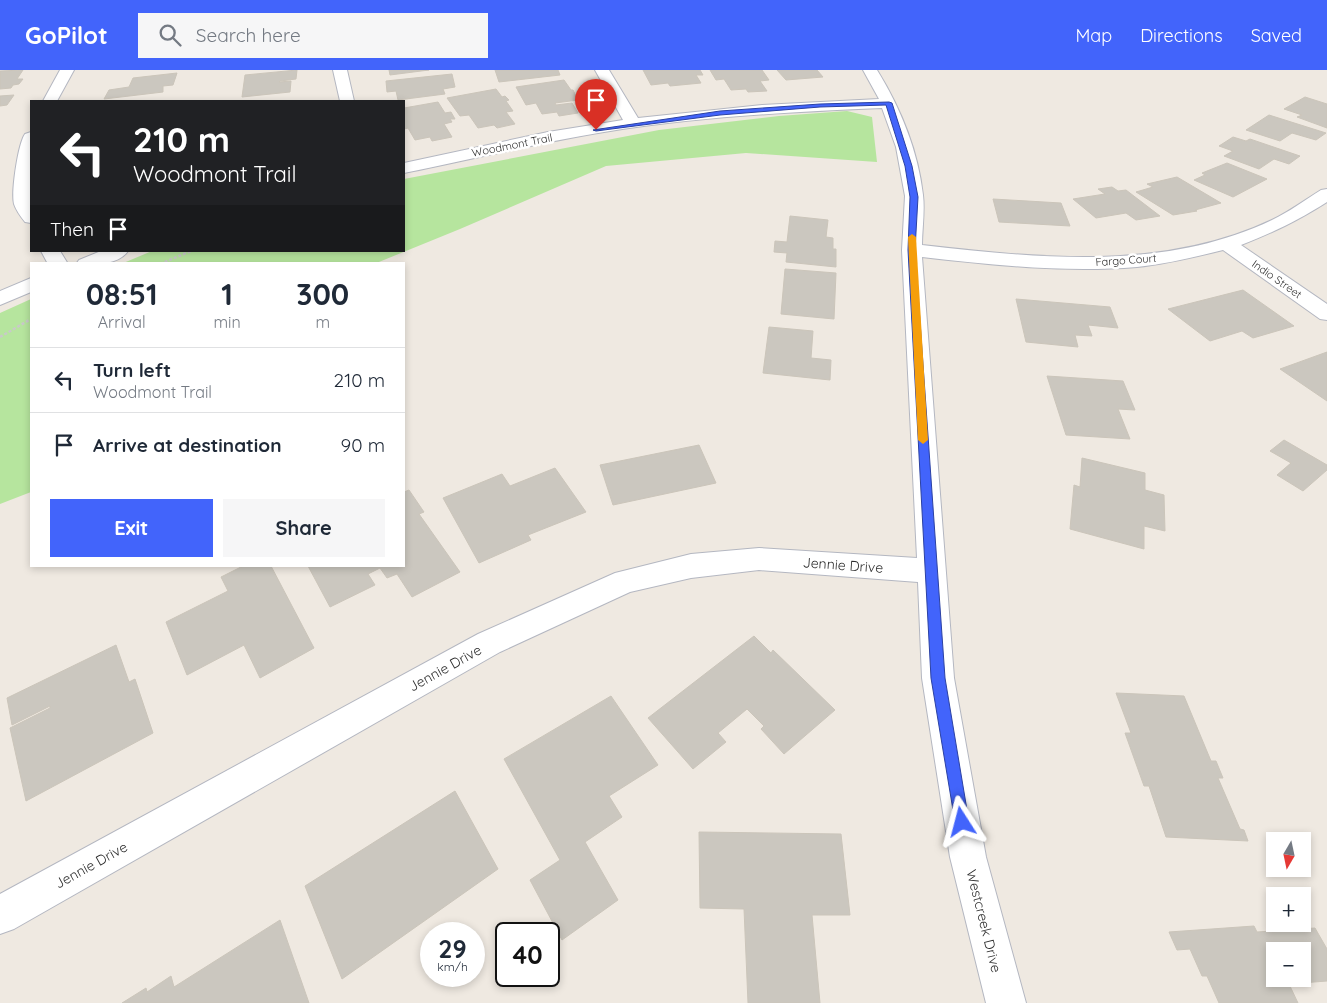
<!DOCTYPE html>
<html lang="en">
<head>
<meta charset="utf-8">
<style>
	body { margin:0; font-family:Quicksand,sans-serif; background:#f6f6f7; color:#1f2937; height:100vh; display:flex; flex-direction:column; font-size:19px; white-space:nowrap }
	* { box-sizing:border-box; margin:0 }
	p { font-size:16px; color:#747a83 }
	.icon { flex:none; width:28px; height:28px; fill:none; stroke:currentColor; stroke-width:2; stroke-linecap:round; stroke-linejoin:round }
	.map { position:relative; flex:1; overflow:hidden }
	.panel { position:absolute; left:30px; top:192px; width:375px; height:305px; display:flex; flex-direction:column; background:#fff; border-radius:0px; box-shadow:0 2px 8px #0003 }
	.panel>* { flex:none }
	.top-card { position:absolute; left:30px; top:30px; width:375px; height:152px; border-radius:0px; box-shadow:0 2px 8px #0003; background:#202124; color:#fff; overflow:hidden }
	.needle { width:32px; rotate:189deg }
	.fabs { position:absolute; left:1266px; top:762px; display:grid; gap:10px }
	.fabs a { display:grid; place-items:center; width:45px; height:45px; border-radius:0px; background:#fff; box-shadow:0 2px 8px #0003; font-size:25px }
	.speed { position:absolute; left:420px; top:852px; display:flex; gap:10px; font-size:25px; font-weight:700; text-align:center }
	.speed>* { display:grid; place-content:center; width:65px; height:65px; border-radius:50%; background:#fff; box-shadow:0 2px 8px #0003; line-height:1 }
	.speed small { font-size:12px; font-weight:400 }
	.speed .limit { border:2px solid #111; border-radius:8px; background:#fff; color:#111 }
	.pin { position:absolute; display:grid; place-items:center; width:42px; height:42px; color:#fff; margin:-51px -21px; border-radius:50% 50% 50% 0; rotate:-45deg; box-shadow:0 0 5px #0007 }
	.pin .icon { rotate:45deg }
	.me { position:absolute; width:55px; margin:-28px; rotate:351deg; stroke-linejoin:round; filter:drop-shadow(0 0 4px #0008) }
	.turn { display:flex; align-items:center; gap:18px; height:105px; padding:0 20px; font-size:22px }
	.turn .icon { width:65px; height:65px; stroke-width:2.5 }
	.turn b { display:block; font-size:35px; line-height:42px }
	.then { display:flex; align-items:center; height:48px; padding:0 20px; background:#0003; gap:10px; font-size:19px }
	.eta { display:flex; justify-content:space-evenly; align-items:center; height:85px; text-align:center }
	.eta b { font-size:30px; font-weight:700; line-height:35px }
	.action { display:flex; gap:10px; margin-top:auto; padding:10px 20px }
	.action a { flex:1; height:58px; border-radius:0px; background:#4264fb; color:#fff; font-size:20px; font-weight:700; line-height:58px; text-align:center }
	.action a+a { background:#f6f6f7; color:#1f2937 }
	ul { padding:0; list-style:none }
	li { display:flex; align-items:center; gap:15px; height:65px; padding:0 20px; border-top:1px solid #e0e1e3 }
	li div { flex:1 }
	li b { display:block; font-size:19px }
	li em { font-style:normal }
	header { display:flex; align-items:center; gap:30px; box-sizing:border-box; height:70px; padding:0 25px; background:#4264fb; color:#fff }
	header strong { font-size:24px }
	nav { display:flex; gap:28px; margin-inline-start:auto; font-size:18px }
	.search { width:350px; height:45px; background:#f6f6f7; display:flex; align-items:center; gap:12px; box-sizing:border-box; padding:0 18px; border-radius:0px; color:#747a83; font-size:19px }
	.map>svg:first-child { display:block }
</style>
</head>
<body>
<header>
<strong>GoPilot</strong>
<div class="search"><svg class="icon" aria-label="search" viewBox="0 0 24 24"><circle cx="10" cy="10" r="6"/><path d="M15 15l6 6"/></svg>Search here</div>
<nav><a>Map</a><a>Directions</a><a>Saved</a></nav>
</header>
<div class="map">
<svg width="1327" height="933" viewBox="0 0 1327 933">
	<rect width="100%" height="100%" fill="#efe9e1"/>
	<!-- green -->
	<path fill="#b6e59e" d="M 847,41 L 872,47 L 877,92 L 746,83 L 606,96 L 460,159 L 374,194 L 121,194 L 152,181 L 404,181 L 404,109 L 659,60 L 779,46 Z
		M 31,229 L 31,422 L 0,434 L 0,243 Z"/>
	<!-- building -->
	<path fill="#cbc7bf" stroke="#cbc5ba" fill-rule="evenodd" d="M 23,0 L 17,9 L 23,9 L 19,14 L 13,15 L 11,18 L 0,19 L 0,1 Z
		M 297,0 L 296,9 L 280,11 L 279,12 L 291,11 L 290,22 L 242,27 L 245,5 Z
		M 389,0 L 429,0 L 390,5 Z
		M 495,0 L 558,0 L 560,5 L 499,12 Z
		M 643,0 L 700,0 L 703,5 L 696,5 L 701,13 L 670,16 L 668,13 L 651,15 Z
		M 710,0 L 762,0 L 769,10 L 760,11 L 767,21 L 748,22 L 746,19 L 731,20 L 724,9 L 716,10 Z
		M 777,0 L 817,0 L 823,7 L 786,10 Z
		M 177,3 L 173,15 L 163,16 L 163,22 L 104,29 L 109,20 L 129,17 L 133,8 Z
		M 452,4 L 455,17 L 443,19 L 445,24 L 398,30 L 396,21 L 387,22 L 386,11 Z
		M 564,10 L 571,20 L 573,20 L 578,30 L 555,33 L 556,35 L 572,33 L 578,43 L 559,46 L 557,42 L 542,44 L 536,33 L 526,35 L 516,17 Z
		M 496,19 L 502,27 L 505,26 L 509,30 L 506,31 L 513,41 L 506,42 L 515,54 L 497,58 L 494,55 L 478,58 L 469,45 L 460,46 L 447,28 Z
		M 14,25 L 7,35 L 0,36 L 0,26 Z
		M 1305,27 L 1327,34 L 1327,58 L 1297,47 L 1302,45 L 1284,39 Z
		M 438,32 L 445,43 L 451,42 L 455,49 L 450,49 L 452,52 L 444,54 L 452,67 L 432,71 L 430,67 L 415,70 L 408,58 L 404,59 L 404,38 Z
		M 1269,45 L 1326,63 L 1316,70 L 1292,63 L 1280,71 L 1246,60 Z
		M 1233,67 L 1246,71 L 1250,69 L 1300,86 L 1289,94 L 1274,89 L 1259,99 L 1224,86 L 1233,81 L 1219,76 Z
		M 1227,93 L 1267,109 L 1233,127 L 1194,110 L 1205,105 L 1202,103 Z
		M 1177,107 L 1221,133 L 1195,140 L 1197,141 L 1173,145 L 1136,122 L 1153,117 L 1147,114 Z
		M 1112,117 L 1118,121 L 1126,120 L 1160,146 L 1136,150 L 1126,143 L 1096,148 L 1073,129 L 1105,124 L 1098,119 Z
		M 993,129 L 1061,133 L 1070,156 L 999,152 Z
		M 790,146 L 828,150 L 826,167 L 833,168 L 833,179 L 836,179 L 836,197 L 786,192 L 787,183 L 774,182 L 775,171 L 787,172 Z
		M 785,199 L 836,203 L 834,249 L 781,244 Z
		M 1243,220 L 1294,256 L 1253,268 L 1242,261 L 1210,271 L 1168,239 Z
		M 1016,229 L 1110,237 L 1118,258 L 1088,255 L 1092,266 L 1075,265 L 1078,277 L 1026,272 Z
		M 769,257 L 813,261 L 811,288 L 831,290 L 830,310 L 763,303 Z
		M 1327,282 L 1327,331 L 1280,299 Z
		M 1047,306 L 1123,311 L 1135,340 L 1118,339 L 1130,369 L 1066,365 Z
		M 1284,370 L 1327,395 L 1327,400 L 1303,421 L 1277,405 L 1291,393 L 1270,381 Z
		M 699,375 L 716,413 L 613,435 L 600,395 Z
		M 1082,388 L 1145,403 L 1145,420 L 1164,425 L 1165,461 L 1144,456 L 1144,479 L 1070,459 L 1074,415 L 1080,417 Z
		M 555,398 L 586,442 L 528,465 L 531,470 L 479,493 L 443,428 L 502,404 L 510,416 Z
		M 409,420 L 424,442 L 419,444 L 460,502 L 412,527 L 397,504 L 387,508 L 380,498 L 368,504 L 375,515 L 330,537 L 308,496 L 404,496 L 404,422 Z
		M 243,496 L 271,496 L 314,578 L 260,608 L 244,575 L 187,605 L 166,552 L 228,521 L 221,507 Z
		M 754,566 L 771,583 L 773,580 L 835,640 L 784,684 L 761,659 L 764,656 L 747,639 L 718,663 L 726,672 L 693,699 L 648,648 Z
		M 116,575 L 129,612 L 135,609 L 153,663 L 26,731 L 10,658 L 50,638 L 50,636 L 12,655 L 7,628 Z
		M 1116,623 L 1184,626 L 1211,691 L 1216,691 L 1223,708 L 1218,708 L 1240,759 L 1244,760 L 1248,771 L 1166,767 L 1149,716 L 1144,716 L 1125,663 L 1131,663 Z
		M 611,626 L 658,695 L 609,726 L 622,747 L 585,772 L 618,830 L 562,870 L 530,810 L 560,790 L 504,689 Z
		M 455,721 L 498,799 L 342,909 L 305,816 Z
		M 699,762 L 841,764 L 850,845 L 812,845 L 820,933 L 748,933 L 744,839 L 700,838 Z
		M 280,850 L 309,933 L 122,933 L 146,918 L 147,922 L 171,906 L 174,917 Z
		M 1254,856 L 1257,862 L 1315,858 L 1327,879 L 1327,911 L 1289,914 L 1298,933 L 1219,933 L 1207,906 L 1202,906 L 1190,879 L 1177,880 L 1169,862 ZM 1275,881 L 1302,881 L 1302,909 L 1275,909 Z"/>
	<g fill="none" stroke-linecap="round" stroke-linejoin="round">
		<defs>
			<path id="minor" d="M 60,0 L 74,0 L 57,31 L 43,31 Z
				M 333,0 L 347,0 L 354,31 L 340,31 Z
				M 595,0 L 609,0 L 638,48 L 762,35 L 879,29 L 863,0 L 877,0 C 900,37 918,81 923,125 C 925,142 922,159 922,175 C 1038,188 1163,202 1272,150 C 1289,142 1305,130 1321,120 L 1327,119 L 1327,132 C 1297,151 1274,162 1241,175 L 1327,234 L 1327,250 L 1320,249 L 1223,180 C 1195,187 1166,194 1137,197 C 1065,203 993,195 922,187 L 954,608 L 986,787 L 1026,933 L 986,933 L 950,787 L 922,608 L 918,512 L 759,500 L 691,508 L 630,522 L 500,582 L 14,859 L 0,864 L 0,824 L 478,564 L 615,503 L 691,484 L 759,478 L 917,488 L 902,180 L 905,126 L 896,77 L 882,38 C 789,42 696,47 604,62 C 536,73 471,90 404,103 L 404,93 L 548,62 L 623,50 Z
				M 31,62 L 31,153 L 25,152 C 21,147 16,140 14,134 C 11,122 18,74 25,64 Z
				M 41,181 L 60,181 L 68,194 L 48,194 Z
				M 101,181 L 128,181 C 118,196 92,194 76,194 L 79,190 Z
				M 31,208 L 31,222 L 0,235 L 0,221 Z"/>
		</defs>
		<!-- minor casing -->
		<use href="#minor" stroke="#b4b7c1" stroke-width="2"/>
		<!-- path -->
		<path stroke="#c9c9c9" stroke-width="2.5" stroke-dasharray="3 2" stroke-linecap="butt" d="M 160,194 L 191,181
			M 0,267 L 31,249"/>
		<!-- minor -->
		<use href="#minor" fill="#fff" fill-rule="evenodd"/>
	</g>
	<!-- route -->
	<path fill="#4264fb" stroke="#2b41a3" d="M 889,32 L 892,33 L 912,96 L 918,127 L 915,180 L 945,608 L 969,752 L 967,757 L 962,759 L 957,757 L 955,752 L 931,608 L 908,180 L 910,127 L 905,96 L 886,35 L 820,37 L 720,45 L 596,61 L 593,60 L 720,41 L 820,34 Z"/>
	<!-- slow -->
	<path fill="#f59e0b" d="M 912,164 L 916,167 L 928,370 L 923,374 L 918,370 L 908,167 Z"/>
	<g text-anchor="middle" stroke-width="5" stroke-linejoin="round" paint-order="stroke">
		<!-- far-street labels -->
		<g font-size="11" fill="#2e2e2e" stroke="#fff">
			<text transform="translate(512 75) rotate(-11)" y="4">Woodmont Trail</text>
			<text transform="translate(1126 190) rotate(-4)" y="4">Fargo Court</text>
			<text transform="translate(1277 209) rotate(35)" y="4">Indio Street</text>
		</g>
		<!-- street labels -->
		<g font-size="14" fill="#2e2e2e" stroke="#fff">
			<text transform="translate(843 495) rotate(4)" y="5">Jennie Drive</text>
			<text transform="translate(445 598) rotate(-29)" y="5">Jennie Drive</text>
			<text transform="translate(91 795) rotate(-29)" y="5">Jennie Drive</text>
			<text transform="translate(984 851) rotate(76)" y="5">Westcreek Drive</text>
		</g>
	</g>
</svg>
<div class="fabs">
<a><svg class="needle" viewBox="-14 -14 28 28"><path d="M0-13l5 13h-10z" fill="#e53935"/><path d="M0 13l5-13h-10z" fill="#747a83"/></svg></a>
<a>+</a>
<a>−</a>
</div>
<div class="speed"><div>29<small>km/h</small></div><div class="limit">40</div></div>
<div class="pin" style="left:596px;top:60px;background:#d93025"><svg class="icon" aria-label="arrive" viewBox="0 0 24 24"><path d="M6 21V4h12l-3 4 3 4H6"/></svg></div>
<svg class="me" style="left:962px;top:752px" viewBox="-20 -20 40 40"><path d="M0-17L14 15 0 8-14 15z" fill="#4264fb" stroke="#fff" stroke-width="4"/></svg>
<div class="top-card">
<div class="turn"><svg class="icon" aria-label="left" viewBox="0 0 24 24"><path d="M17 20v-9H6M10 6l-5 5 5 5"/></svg><div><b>210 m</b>Woodmont Trail</div></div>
<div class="then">Then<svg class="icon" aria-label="arrive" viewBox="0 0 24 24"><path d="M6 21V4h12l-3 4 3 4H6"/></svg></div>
</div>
<section class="panel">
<div class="eta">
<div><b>08:51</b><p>Arrival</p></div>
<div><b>1</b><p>min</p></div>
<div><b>300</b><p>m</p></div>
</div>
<ul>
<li><svg class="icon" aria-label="left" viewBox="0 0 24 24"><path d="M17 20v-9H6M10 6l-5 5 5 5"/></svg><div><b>Turn left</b><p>Woodmont Trail</p></div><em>210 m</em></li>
<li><svg class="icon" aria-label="arrive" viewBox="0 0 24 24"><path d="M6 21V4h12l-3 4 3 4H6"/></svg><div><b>Arrive at destination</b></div><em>90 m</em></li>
</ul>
<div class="action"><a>Exit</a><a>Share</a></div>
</section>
</div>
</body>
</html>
